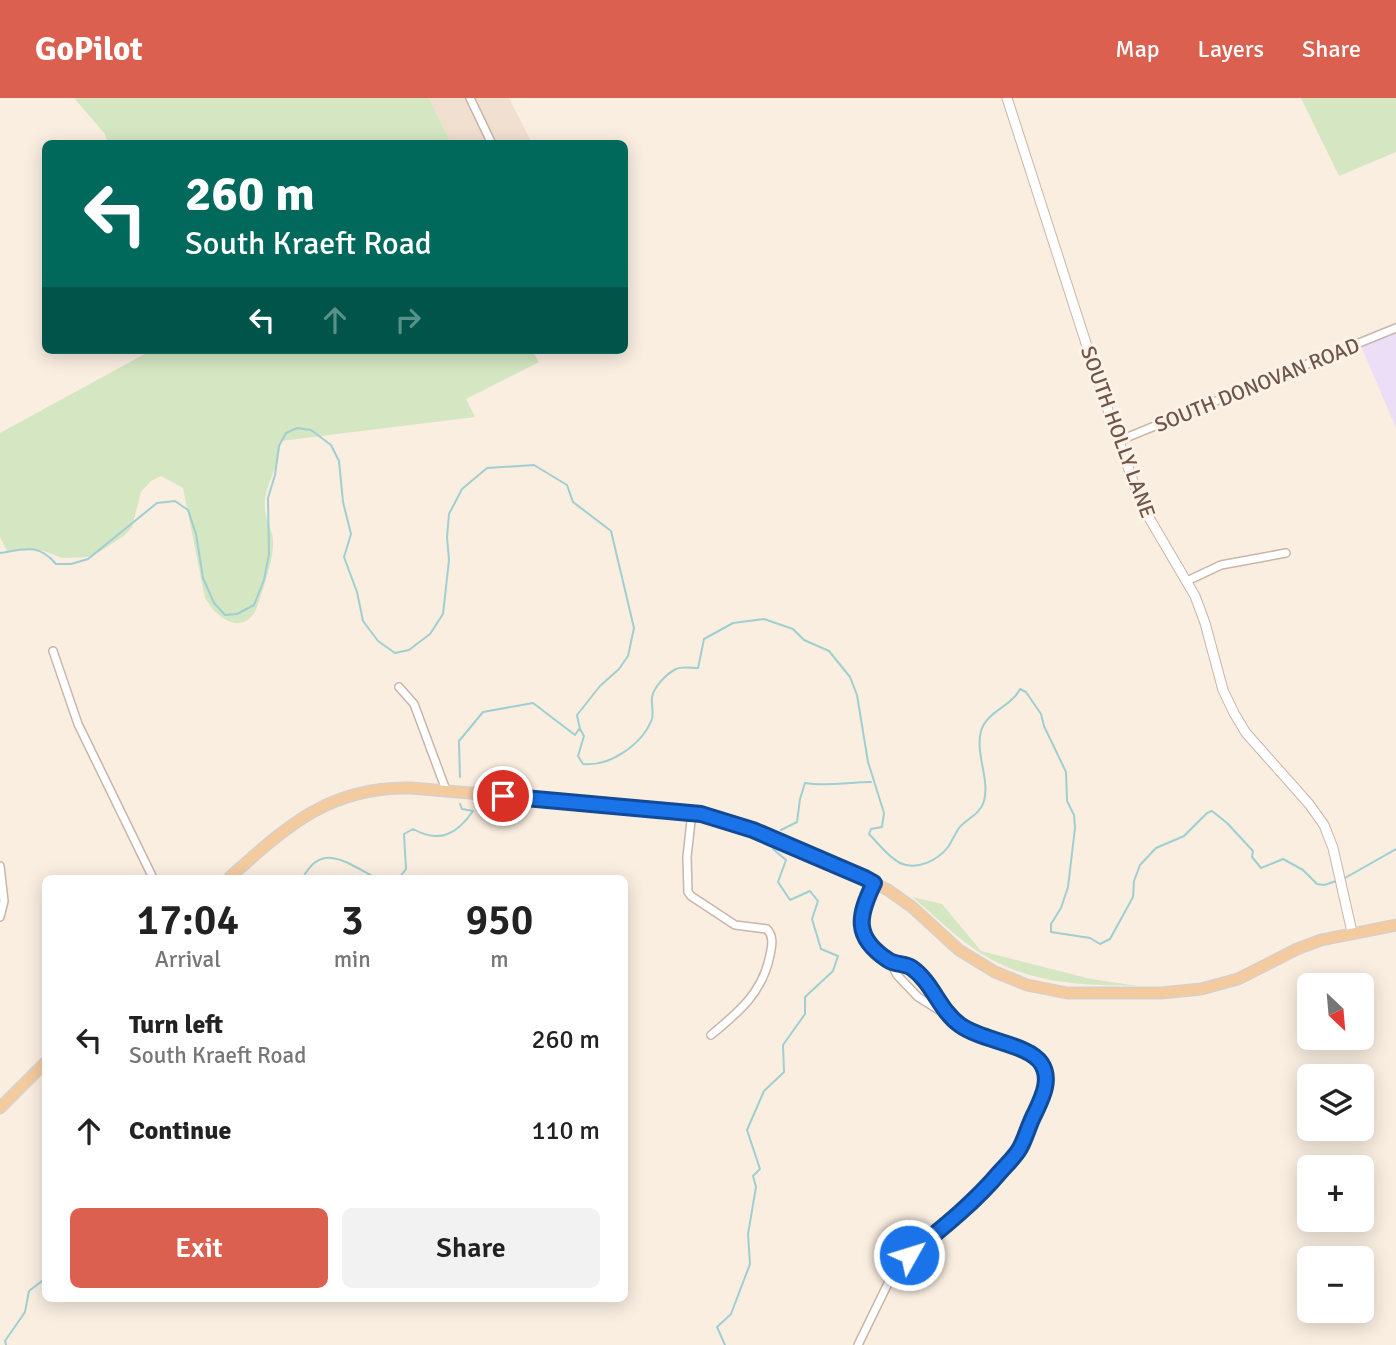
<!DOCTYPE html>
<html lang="en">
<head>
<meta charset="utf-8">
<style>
	body { margin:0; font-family:Signika,sans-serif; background:#f2f2f2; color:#222; height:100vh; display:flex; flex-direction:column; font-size:26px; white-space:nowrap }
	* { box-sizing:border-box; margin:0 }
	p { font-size:23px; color:#767676 }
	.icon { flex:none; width:38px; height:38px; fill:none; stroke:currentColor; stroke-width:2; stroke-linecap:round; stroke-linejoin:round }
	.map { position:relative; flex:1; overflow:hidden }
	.sheet { position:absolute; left:42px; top:777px; width:586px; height:427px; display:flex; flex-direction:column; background:#fff; border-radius:10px; box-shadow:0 4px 18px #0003 }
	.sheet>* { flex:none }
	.guide { position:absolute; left:42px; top:42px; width:586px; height:214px; border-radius:10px; box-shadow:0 4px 18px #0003; background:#00695c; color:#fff; overflow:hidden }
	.needle { width:46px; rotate:154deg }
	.tools { position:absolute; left:1297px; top:875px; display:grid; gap:14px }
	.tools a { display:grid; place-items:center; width:77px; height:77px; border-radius:10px; background:#fff; box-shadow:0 4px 18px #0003; font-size:35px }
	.pin { position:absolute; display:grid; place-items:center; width:60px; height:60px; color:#fff; margin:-30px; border:4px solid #fff; border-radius:50%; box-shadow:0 2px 7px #0007 }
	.me { position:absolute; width:77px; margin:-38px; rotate:51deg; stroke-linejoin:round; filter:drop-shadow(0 0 5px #0008) }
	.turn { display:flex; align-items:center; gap:24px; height:147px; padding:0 28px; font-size:32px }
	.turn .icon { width:91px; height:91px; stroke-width:2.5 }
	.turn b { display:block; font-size:49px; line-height:60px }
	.lanes { display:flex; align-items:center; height:66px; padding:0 28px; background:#0003; justify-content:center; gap:35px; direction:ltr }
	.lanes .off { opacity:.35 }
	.eta { display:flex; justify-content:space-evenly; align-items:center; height:119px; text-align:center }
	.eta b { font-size:42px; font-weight:600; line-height:49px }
	.cta { display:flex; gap:14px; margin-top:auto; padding:14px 28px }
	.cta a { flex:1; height:80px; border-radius:10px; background:#db604f; color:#fff; font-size:28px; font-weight:600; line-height:80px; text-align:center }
	.cta a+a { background:#f2f2f2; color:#222 }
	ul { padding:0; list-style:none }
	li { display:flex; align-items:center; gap:21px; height:91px; padding:0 28px }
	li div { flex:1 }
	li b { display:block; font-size:26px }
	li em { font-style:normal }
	header { display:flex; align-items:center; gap:42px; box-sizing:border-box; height:98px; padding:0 35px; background:#db604f; color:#fff }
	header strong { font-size:33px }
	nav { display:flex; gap:38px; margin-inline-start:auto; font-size:24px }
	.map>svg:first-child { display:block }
</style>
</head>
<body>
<header>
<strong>GoPilot</strong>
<nav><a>Map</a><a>Layers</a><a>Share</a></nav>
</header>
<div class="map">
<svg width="1396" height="1247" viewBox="0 0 1396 1247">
	<rect width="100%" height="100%" fill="#faeee1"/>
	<!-- residential -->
	<path fill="#f1dfd0" d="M 429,0 L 509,0 L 532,45 L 451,45 Z"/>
	<!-- education -->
	<path fill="#ebdef6" d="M 1396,235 L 1396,330 L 1361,248 Z"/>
	<!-- green -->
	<path fill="#d4e6c2" d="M 74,0 L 429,0 L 451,45 L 108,45 L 105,36 Z
		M 1301,0 L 1396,0 L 1396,54 L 1339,78 Z
		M 152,252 L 532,252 L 539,264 L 466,301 L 475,319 L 281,343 C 280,350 279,358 277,364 C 273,378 265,390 265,405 C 264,418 269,425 272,436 C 274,442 273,451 272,457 C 271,466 259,506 255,514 C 239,538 215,518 205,500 L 183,390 L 161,378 L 151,383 L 141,394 L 132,429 L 125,437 L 98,455 L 88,459 L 62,460 L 44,453 L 21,451 L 7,453 L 0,439 L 0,335 Z
		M 912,799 L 942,806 L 981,853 L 1091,881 L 1138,888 C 1074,887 1020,886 966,845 C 947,831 931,814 912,799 Z"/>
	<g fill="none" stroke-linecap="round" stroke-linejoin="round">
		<!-- stream -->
		<path stroke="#9fcfd2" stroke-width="2" d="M 0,455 C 25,451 38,445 56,466 L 71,466 L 88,461 L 157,405 L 175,403 L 188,412 L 196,436 L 203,480 L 214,505 L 225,517 L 237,516 L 254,507 L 264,482 L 269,456 L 268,400 L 275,377 L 279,348 L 286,335 L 297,330 L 311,332 L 331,347 L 339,363 L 343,404 L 351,436 L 344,459 L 357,494 L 363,523 L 378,543 L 395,555 L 409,552 L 430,536 L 443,516 L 449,462 L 447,439 L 449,416 L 462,391 L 487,370 L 534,367 L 567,387 L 573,404 L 611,433 L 634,530 L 628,558 L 619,571 L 600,588 L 577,617 L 580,631 L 584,638 L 578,658 L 583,666 C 609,669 642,647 652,621 C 654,615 651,606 652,599 C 654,589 666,576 676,571 C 682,568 691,570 698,570 L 704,541 L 733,525 L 764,521 L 793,531 L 804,542 L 829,553 L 850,579 L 857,597 L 868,664 L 884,715 L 882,729 L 871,731 L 869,736 C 878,745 888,759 900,765 C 917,773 938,762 948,749 C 952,743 955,736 959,730 C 967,720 980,717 984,703 C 990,681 975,656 981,633 C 987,613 1011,609 1020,591 L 1026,594 L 1041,616 L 1044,628 L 1066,674 L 1067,703 L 1074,717 L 1075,730 L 1068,789 L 1061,810 L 1051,826 L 1051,834 L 1090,840 L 1100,846 L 1110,841 L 1133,799 L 1134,783 L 1140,767 L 1156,750 L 1184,738 L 1207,715 L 1212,713 L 1227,725 L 1253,753 L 1252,759 L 1261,770 L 1283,761 L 1303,772 L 1317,786 L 1324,787 L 1336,783
			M 460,679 L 459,643 L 483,614 L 533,605 L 575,637 L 579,631
			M 781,732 L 797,724 L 800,701 L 805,685 C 828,689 848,684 871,684
			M 303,780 C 322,742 350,767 376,780
			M 394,780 L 400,779 L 406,771 L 404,736 L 413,731 C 440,746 457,736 473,713 L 462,711 L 460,706
			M 1345,780 L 1396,751
			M 6,1247 L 5,1243 L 25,1214 L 29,1193 L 42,1183 L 46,1178
			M 725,1247 L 717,1229 L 731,1216 L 750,1166 L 748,1136 L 756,1089 L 753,1078 L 760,1071 L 747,1032 L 764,993 L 784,974 L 783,947 L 805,916 L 805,899 L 833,873 L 838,858 L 821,851 L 812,821 L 818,803 L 810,793 L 790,802 L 778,784 L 786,762 L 773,751"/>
		<defs>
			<path id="minor" d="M 470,0 L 492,46
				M 1118,343 L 1396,230
				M 1187,483 L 1221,467 L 1286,455
				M 53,553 L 78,626 L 153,780
				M 399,589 L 414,606 L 446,692
				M 692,714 L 687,759 L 688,794 L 691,798 L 735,827 L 767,831 C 774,839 772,847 770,857 C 763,894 739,914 711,937
				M 0,768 L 4,803 L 0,819
				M 890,864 C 922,868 931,890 945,915
				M 858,1247 L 894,1173 L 901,1164 L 979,1099 L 1013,1061 L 1019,1051 L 1041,1000 L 1046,980 L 1041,965 L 1030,955 L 982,939 L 918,899 L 897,877 L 890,864 L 870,848 L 864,837 L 861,816 L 875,785"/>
			<path id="tertiary" d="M 1007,0 L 1103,298 L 1141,406 L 1195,498 L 1205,525 L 1223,592 L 1234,615 L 1246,635 L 1309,706 L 1324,727 L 1333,750 L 1352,834"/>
			<path id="primary" d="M 229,780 C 286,729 329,688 411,690 L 683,713 L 733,724 L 829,763 L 888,792 L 912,809 L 959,852 L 995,874 L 1027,887 L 1067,895 L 1161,895 L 1201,891 L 1238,881 L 1297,851 L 1321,842 L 1396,827
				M 0,1010 L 46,964"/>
		</defs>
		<!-- minor casing -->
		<use href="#minor" stroke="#c9b5a9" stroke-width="10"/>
		<!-- tertiary casing -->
		<use href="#tertiary" stroke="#c9b5a9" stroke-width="11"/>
		<!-- primary casing -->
		<use href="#primary" stroke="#d7cfcc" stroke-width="13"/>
		<!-- minor -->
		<use href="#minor" stroke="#fff" stroke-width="7"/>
		<!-- tertiary -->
		<use href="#tertiary" stroke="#fff" stroke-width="9"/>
		<!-- primary -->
		<use href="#primary" stroke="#f4cb9e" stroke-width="10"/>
	</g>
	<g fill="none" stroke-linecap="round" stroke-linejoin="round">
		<defs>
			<path id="route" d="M 503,698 L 701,716 L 753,732 L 865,780 L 874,785 C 858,818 853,839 888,862 C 895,867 905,865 912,870 C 933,885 939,912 960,927 C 982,943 1028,946 1041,965 C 1052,981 1042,1000 1035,1015 C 1029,1026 1026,1039 1020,1050 C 1015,1059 1007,1066 1000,1074 C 973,1106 941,1131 909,1157"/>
		</defs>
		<!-- route casing -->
		<use href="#route" stroke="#114b97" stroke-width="18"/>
		<!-- route -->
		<use href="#route" stroke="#1a73e8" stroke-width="12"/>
	</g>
	<g text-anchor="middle" stroke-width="6" stroke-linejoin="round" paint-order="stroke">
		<!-- street labels -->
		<g font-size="21" fill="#6f544a" stroke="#fdf2e7">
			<text transform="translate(1257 287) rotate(-22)" y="7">SOUTH DONOVAN ROAD</text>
			<text transform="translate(1118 334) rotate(70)" y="7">SOUTH HOLLY LANE</text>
		</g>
	</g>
</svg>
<div class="tools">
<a><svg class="needle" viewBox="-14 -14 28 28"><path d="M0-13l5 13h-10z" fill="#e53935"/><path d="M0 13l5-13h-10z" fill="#767676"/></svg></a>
<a><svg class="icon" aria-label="layers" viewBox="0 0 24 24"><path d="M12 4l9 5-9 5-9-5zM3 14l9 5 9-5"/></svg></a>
<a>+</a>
<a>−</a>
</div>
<div class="pin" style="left:503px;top:698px;background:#d93025"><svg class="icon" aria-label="arrive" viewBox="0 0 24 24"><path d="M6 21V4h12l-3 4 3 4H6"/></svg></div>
<svg class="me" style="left:909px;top:1157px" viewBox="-20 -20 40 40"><circle r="17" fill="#1a73e8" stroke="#fff" stroke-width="3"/><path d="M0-11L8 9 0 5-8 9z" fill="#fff"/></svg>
<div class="guide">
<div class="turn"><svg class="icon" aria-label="left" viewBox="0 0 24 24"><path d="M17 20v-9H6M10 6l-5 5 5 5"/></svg><div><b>260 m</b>South Kraeft Road</div></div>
<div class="lanes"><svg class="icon" aria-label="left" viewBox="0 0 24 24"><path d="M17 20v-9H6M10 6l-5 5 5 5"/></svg><svg class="icon off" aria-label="ahead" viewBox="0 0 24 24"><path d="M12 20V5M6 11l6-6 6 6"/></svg><svg class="icon off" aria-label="right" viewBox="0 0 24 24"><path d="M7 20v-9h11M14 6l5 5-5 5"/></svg></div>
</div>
<section class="sheet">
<div class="eta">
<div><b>17:04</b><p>Arrival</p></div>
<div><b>3</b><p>min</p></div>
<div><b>950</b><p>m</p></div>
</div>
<ul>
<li><svg class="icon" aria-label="left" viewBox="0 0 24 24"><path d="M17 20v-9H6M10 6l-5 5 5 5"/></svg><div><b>Turn left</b><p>South Kraeft Road</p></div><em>260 m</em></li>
<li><svg class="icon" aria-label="ahead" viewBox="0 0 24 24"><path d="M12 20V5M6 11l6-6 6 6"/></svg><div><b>Continue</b></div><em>110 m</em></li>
</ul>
<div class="cta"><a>Exit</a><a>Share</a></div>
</section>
</div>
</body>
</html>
